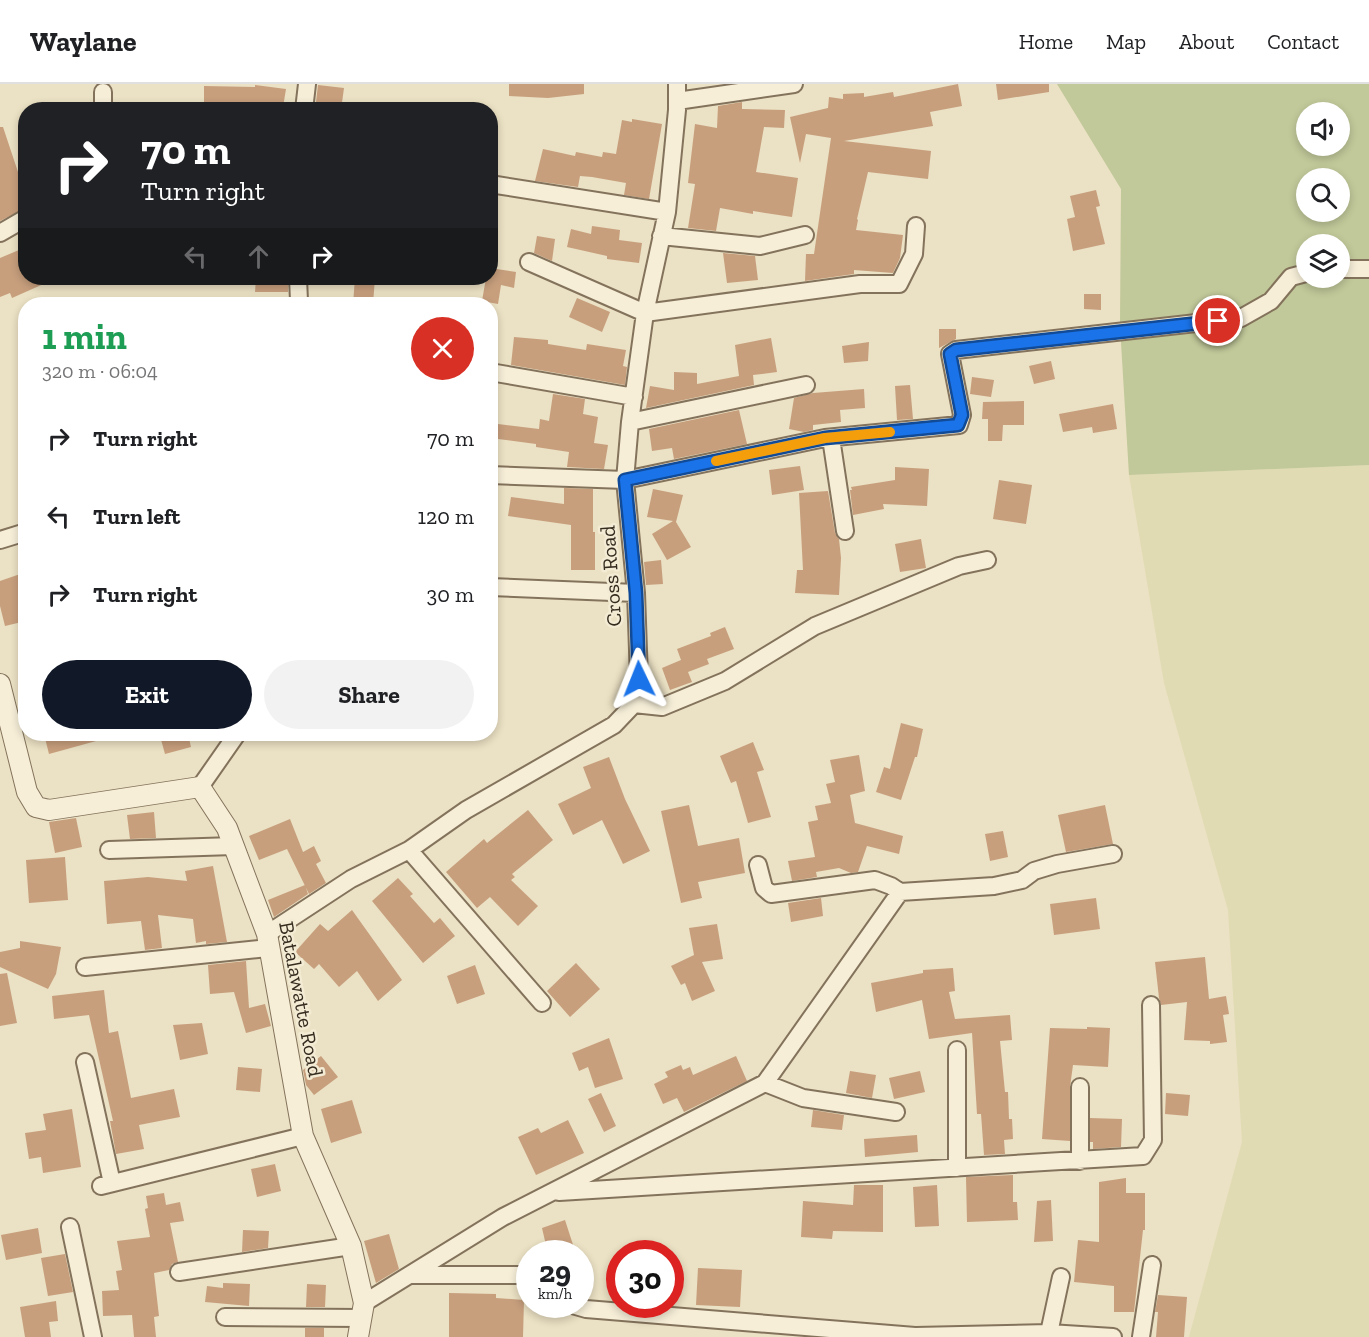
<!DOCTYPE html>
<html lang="en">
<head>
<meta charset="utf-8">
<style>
	body { margin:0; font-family:"Zilla Slab",serif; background:#f2f2f2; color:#202124; height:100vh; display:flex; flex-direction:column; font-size:22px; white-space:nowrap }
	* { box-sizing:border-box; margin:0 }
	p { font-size:20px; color:#757577 }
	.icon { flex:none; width:33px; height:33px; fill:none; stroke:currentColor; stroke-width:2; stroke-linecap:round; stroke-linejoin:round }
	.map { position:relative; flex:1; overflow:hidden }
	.panel { position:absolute; left:18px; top:213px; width:480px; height:444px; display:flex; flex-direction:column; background:#fff; border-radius:24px; box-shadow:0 3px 9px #0003 }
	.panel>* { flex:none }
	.banner { position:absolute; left:18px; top:18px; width:480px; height:183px; border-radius:24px; box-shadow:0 3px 9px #0003; background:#202124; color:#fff; overflow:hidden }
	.controls { position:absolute; left:1296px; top:18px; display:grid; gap:12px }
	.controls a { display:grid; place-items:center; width:54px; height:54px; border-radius:50%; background:#fff; box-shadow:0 3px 9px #0003; font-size:30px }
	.speed { position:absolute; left:516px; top:1156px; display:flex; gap:12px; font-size:30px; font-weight:700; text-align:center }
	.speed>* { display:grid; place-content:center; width:78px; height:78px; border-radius:50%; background:#fff; box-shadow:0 3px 9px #0003; line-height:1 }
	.speed small { font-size:15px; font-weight:400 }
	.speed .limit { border:9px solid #d22; background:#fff; color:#111 }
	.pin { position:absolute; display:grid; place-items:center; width:51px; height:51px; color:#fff; margin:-26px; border:3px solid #fff; border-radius:50%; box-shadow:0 2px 6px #0007 }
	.me { position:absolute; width:66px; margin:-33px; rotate:358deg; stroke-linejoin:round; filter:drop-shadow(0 0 4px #0008) }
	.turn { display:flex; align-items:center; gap:21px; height:126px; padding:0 24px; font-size:27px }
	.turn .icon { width:78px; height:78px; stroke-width:2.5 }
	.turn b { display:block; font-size:42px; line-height:51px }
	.lanes { display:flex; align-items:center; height:57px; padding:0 24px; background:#0003; justify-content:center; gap:30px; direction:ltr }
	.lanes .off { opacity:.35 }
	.round { display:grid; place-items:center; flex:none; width:63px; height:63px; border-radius:32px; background:#f2f2f2 }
	.overview { display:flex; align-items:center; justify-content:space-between; height:102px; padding:0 24px }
	h1 { font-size:36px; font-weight:700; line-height:45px; color:#1e9e55 }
	.button { display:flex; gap:12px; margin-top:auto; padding:12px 24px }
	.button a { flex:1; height:69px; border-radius:36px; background:#111827; color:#fff; font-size:24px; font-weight:700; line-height:69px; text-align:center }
	.button a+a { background:#f2f2f2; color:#202124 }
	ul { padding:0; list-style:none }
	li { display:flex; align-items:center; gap:18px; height:78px; padding:0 24px }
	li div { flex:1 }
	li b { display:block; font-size:22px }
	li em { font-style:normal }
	header { display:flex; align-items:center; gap:36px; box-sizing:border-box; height:84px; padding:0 30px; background:#fff; border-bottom:2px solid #e0e0e0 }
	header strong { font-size:28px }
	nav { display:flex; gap:33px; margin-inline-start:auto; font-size:21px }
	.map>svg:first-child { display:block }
</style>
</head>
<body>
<header>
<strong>Waylane</strong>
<nav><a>Home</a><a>Map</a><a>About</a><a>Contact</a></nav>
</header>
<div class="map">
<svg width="1369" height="1253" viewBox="0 0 1369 1253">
	<rect width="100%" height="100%" fill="#ebe1c4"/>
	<!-- farmland -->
	<path fill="#e0dbb2" d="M 1369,381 L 1369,1253 L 1189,1253 L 1242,1058 L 1228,826 L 1164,599 L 1129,391 Z"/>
	<!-- green -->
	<path fill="#c1c899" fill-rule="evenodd" d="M 1057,0 L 1369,0 L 1369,381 L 1129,391 L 1120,242 L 1121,105 ZM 1306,28 L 1340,28 L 1340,62 L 1306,62 ZM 1306,94 L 1340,94 L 1340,128 L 1306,128 ZM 1306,160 L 1340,160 L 1340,194 L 1306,194 Z"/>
	<!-- building -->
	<path fill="#c79f7d" d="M 509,0 L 584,0 L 584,10 L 548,14 L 509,12 Z
		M 958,0 L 962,22 L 930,28 L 933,42 L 844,57 L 931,67 L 928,95 L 868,88 L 857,135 L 858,136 L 856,146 L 903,151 L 900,174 L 893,189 L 854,186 L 854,190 L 805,197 L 806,170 L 814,170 L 831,54 L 806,50 L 800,79 L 790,33 L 828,24 L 829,13 L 843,15 L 843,10 L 864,9 L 864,13 L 893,8 L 894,13 Z
		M 996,0 L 1049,0 L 1049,8 L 998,16 Z
		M 255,1 L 286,5 L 283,23 L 242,18 L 242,23 L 204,23 L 204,2 L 255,3 Z
		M 318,1 L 344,4 L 341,26 L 315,26 Z
		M 742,18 L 742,25 L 785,26 L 784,44 L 764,43 L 756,88 L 798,94 L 792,133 L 753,127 L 753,130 L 720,124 L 716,147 L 688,144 L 695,100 L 688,99 L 695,40 L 717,44 L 718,22 Z
		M 632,35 L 662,40 L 649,115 L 624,111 L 626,99 L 592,93 L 580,92 L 578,103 L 535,97 L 543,65 L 575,72 L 576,68 L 602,73 L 603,68 L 616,70 L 622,36 L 632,38 Z
		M 0,43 L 3,43 L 26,112 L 26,124 L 0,137 Z
		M 1096,106 L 1100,122 L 1096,123 L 1105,160 L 1073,167 L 1067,135 L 1075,133 L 1070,112 Z
		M 592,142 L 620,146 L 619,156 L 642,159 L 639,179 L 607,175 L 607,172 L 567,163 L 571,145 L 591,150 Z
		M 537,152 L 555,155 L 552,177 L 534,169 Z
		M 26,163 L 26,194 L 57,194 L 12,214 L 10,209 L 0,213 L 0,174 Z
		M 723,169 L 755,172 L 758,196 L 727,199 Z
		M 490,184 L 516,188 L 514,204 L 501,201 L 498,220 L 482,217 L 486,194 L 490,195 Z
		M 256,194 L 288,194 L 288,208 L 255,208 Z
		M 355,194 L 375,194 L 373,220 L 353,220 Z
		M 1084,210 L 1101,210 L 1101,226 L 1084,225 Z
		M 577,214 L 610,228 L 602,248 L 569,233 Z
		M 939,245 L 956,245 L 956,255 L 939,264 Z
		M 514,253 L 548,256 L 548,260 L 586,266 L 587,260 L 626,266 L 623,282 L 627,283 L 625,301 L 511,281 Z
		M 771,254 L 777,288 L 753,291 L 754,301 L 646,324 L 650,302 L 674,306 L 674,288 L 697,289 L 697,300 L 739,292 L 735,261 Z
		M 869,258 L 868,277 L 844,279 L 842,262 Z
		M 1051,277 L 1055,295 L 1034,300 L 1029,282 Z
		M 972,293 L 994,296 L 991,313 L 970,310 Z
		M 910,301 L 913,335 L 897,336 L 895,302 Z
		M 864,305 L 865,324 L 840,326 L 841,338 L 813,341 L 813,346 L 804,348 L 789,345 L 794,314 L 813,309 Z
		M 553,310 L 585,315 L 583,330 L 598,333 L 594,359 L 608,361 L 604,385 L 567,383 L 569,368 L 536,363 L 536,360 L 490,354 L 490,339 L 539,345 L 540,335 L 549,337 Z
		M 1024,317 L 1024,341 L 1003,341 L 1002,357 L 988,357 L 988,335 L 982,335 L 983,318 Z
		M 1113,320 L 1117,345 L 1093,349 L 1092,343 L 1063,348 L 1059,330 Z
		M 739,326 L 747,360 L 674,375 L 672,364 L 652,367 L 649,345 Z
		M 800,382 L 804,406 L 772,411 L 769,386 Z
		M 895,383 L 929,385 L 927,422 L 883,420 L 884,425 L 853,431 L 850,406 L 852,406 L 851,403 L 895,396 Z
		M 999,396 L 1032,401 L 1026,440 L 993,435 Z
		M 564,404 L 593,405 L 593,448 L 595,448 L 595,486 L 571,486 L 571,441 L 508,432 L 511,413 L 564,420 Z
		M 653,405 L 683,411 L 676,438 L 691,463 L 667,476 L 652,450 L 673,437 L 647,433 Z
		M 828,407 L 835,449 L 839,455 L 841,474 L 839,511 L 795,509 L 797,486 L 803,486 L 799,409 Z
		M 921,455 L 926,484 L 900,488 L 895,460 Z
		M 661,476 L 663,500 L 646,501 L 644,478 Z
		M 26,488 L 26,537 L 5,542 L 0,522 L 0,497 Z
		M 725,543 L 734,565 L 707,575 L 709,580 L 688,588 L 692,598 L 670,606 L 662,584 L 681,576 L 677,565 L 711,552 L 710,549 Z
		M 901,639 L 923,645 L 917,673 L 915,673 L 901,716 L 876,708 L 884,683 L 890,685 Z
		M 44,650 L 107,650 L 107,654 L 49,670 Z
		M 172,650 L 188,650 L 191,663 L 165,670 L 160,652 Z
		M 753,658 L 764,686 L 757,688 L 771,733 L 748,739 L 736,697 L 731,699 L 720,672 Z
		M 859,671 L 865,707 L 850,711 L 855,739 L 903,752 L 899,770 L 867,762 L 858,788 L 851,789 L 839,784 L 816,788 L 817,793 L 792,797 L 788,777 L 815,773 L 808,738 L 818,736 L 815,722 L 831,719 L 826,700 L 835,698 L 830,676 Z
		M 609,673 L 625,715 L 650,767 L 623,780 L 602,736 L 573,751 L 558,720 L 591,704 L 583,683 Z
		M 689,721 L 698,762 L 739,754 L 745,789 L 698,798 L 702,814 L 681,819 L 661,727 Z
		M 1105,721 L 1113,760 L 1066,768 L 1058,731 Z
		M 528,726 L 553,756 L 512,790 L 515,793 L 511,796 L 538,822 L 518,842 L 490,813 L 477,824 L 446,788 L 484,755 L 487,759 Z
		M 154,728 L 156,754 L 130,755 L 127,731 Z
		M 76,734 L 82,763 L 55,769 L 49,738 Z
		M 290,735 L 303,768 L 314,762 L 321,777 L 316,780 L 326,799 L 309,810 L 287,765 L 259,776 L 249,752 Z
		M 1003,747 L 1008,773 L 990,777 L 985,750 Z
		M 65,773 L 68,816 L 29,819 L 26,776 Z
		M 213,782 L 227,858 L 206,860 L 206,857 L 196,859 L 193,835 L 158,831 L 162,864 L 145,866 L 141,837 L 107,840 L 104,797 L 148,793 L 187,797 L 185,787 Z
		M 398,794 L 413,810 L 410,812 L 434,839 L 440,834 L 455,852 L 423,879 L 372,817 Z
		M 305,801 L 308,810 L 274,833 L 268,816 Z
		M 821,814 L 823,832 L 791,838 L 788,819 Z
		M 1096,814 L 1100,845 L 1054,851 L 1050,820 Z
		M 352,826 L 402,896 L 378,917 L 357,887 L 339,903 L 319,880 L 314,885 L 295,868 L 320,840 L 328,847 Z
		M 717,840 L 723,875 L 702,878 L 715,907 L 692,917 L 685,899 L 681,901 L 671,882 L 694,871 L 689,844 Z
		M 20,857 L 61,863 L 56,890 L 48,905 L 0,883 L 0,868 L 20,864 Z
		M 1205,873 L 1209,915 L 1226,912 L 1229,930 L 1223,931 L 1227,958 L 1210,960 L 1210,957 L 1184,956 L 1187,918 L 1161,921 L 1159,914 L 1155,878 Z
		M 246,877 L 249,924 L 265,920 L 271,942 L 246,949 L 234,908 L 210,910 L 208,881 Z
		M 576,879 L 600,905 L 570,933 L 547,907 Z
		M 475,881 L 485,910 L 457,920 L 447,892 Z
		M 953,884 L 955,907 L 949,908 L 955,935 L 1010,931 L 1012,956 L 1000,957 L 1005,1008 L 1008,1008 L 1009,1035 L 1012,1035 L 1013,1055 L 1004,1056 L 1005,1070 L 984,1071 L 981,1030 L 977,1030 L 972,949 L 929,955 L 922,916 L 876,928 L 871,899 L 923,889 L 923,886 Z
		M 7,889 L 17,939 L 0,942 L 0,890 Z
		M 104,906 L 109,949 L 118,947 L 131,1014 L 174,1005 L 180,1033 L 139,1041 L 144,1065 L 116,1070 L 110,1037 L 113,1037 L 89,931 L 54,935 L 52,912 Z
		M 202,939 L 208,970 L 180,976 L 173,941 Z
		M 1087,943 L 1110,944 L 1108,983 L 1073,981 L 1070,1003 L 1070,1057 L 1042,1055 L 1050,944 L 1087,945 Z
		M 609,954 L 623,995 L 595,1004 L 588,983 L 579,987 L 572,969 Z
		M 321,972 L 338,993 L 314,1011 L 306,1001 L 303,986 Z
		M 736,972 L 747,997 L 684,1028 L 677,1014 L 663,1020 L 654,1000 L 668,993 L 665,988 L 681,981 L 683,986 L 690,983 L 693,991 Z
		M 238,983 L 262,985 L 260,1008 L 236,1006 Z
		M 850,987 L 876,991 L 872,1014 L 846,1009 Z
		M 920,987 L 925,1008 L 894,1015 L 889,994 Z
		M 601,1009 L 616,1042 L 604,1048 L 588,1015 Z
		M 1166,1009 L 1190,1011 L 1188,1032 L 1165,1030 Z
		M 352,1016 L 362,1049 L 331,1059 L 321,1025 Z
		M 72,1025 L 81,1083 L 43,1089 L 41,1073 L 29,1075 L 25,1049 L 46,1046 L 43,1030 Z
		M 813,1026 L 844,1031 L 842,1046 L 811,1043 Z
		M 1090,1034 L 1122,1035 L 1121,1063 L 1093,1065 L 1093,1058 L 1090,1058 Z
		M 568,1036 L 584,1069 L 536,1091 L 518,1053 L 538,1044 L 541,1049 Z
		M 917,1051 L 918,1068 L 865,1073 L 864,1055 Z
		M 275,1080 L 281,1107 L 257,1113 L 251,1085 Z
		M 1013,1091 L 1013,1118 L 1017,1118 L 1018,1136 L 967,1138 L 966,1093 Z
		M 1126,1094 L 1126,1109 L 1145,1109 L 1145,1146 L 1143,1146 L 1134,1228 L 1114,1228 L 1114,1202 L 1074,1198 L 1078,1156 L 1099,1158 L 1099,1098 Z
		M 854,1101 L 883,1101 L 883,1148 L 833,1147 L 832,1155 L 801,1153 L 803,1117 L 853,1121 Z
		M 937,1101 L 939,1142 L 915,1143 L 913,1103 Z
		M 164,1109 L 166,1121 L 180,1118 L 184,1137 L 170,1139 L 178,1178 L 172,1180 L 169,1186 L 154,1189 L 159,1232 L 154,1233 L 156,1253 L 134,1253 L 132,1231 L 103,1232 L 102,1207 L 119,1206 L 116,1187 L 122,1186 L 117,1157 L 150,1153 L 145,1125 L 148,1124 L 146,1112 Z
		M 1051,1116 L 1053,1157 L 1034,1158 L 1037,1117 Z
		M 565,1136 L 576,1170 L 548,1170 L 542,1144 Z
		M 38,1144 L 42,1169 L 6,1176 L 1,1151 Z
		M 243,1146 L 269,1147 L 268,1164 L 242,1168 Z
		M 389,1150 L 399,1185 L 376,1199 L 364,1157 Z
		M 65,1170 L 73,1208 L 48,1212 L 41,1174 Z
		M 698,1184 L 742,1186 L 740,1223 L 696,1221 Z
		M 223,1199 L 250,1200 L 249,1222 L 205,1218 L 207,1202 L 223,1204 Z
		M 307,1200 L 326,1201 L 325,1223 L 306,1223 Z
		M 449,1209 L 496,1210 L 496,1214 L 524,1216 L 523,1253 L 449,1253 Z
		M 1158,1211 L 1187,1213 L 1184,1253 L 1156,1253 L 1158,1228 L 1155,1228 Z
		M 56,1217 L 58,1237 L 49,1238 L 51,1253 L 25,1253 L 20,1223 Z
		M 305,1244 L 324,1244 L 324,1253 L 305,1253 Z"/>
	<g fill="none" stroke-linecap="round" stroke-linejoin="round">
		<defs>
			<path id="minor" d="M 103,8 L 103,26
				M 677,17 L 794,0
				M 304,26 L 307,0
				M 490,100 L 667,128
				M 0,149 L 26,134
				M 661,152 L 760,162 L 805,151
				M 529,178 L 645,229 L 860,200 L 899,200 L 914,170 L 916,142
				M 1340,185 L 1369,185
				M 298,194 L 299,217
				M 490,288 L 634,313
				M 630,338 L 806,301
				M 831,354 L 845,447
				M 490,391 L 625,396 L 825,354 L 959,341 L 962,331 L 950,270 L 956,266 L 1241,234 L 1271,217 L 1291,193 L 1306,189
				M 0,456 L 26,448
				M 490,503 L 636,509
				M 634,620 L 662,623 L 725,597 L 815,542 L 959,482 L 987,476
				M 200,703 L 237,650
				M 109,766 L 234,762
				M 409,766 L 542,919
				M 900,808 L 994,802 L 1022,796 L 1034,787 L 1057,780 L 1113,770
				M 267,850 L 351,795 L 409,766 L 466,726 L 614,641 L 634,620 L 639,595 L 636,509 L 625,396 L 630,338 L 645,229 L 667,128 L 677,26 L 677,0
				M 85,883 L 268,864
				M 85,978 L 112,1099
				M 765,999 L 803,1014 L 896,1028
				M 1080,1003 L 1080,1077
				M 957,1084 L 957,966
				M 101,1102 L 303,1052
				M 559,1108 L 1143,1072 L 1153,1056 L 1151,921
				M 70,1143 L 93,1253
				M 179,1188 L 351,1162
				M 411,1191 L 530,1191
				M 364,1219 L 503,1133 L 765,999 L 900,808 L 891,802 L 875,796 L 771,810 L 764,804 L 758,781
				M 572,1221 L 586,1225 L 915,1252 L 1049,1249 L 1113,1253
				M 225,1233 L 361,1234
				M 1049,1249 L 1061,1193
				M 1141,1253 L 1152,1181"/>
			<path id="tertiary" d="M 0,600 L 27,708 L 36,723 L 49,726 L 200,703 L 227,744 L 267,850 L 303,1052 L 351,1162 L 364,1219 L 358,1253"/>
		</defs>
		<!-- minor casing -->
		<use href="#minor" stroke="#84735c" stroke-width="20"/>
		<!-- tertiary casing -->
		<use href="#tertiary" stroke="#84735c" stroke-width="22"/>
		<!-- minor -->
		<use href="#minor" stroke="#f6eed7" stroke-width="16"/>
		<!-- tertiary -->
		<use href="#tertiary" stroke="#f6eed7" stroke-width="20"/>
	</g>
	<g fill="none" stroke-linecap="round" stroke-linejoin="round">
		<defs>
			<path id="route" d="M 639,595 L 636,509 L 625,396 L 825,354 L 958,341 L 962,331 L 950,270 L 956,266 L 1218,237"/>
		</defs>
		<!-- route casing -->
		<use href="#route" stroke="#114b97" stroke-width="15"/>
		<!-- route -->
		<use href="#route" stroke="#1a73e8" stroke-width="10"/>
		<!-- slow -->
		<path stroke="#f59e0b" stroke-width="10" d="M 716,377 L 825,354 L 890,348"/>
	</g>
	<g text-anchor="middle" stroke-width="5" stroke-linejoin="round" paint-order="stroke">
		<!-- street labels -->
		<g font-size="21" fill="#352b1f" stroke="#f3ebd3">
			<text transform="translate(611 492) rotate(-94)" y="7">Cross Road</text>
			<text transform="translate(301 915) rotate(79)" y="7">Batalawatte Road</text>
		</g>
	</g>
</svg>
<div class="controls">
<a><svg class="icon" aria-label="sound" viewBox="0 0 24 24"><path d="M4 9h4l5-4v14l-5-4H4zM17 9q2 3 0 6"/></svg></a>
<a><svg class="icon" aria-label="search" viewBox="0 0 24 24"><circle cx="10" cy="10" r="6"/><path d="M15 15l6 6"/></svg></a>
<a><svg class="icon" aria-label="layers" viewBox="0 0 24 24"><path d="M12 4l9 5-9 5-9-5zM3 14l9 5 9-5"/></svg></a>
</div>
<div class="speed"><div>29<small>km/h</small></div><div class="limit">30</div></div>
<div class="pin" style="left:1218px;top:237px;background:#d93025"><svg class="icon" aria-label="arrive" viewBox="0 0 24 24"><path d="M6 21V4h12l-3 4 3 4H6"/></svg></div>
<svg class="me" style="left:639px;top:595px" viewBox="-20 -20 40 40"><path d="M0-17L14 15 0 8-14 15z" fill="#1a73e8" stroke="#fff" stroke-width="4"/></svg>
<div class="banner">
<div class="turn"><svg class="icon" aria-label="right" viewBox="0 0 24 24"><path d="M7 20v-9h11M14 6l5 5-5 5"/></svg><div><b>70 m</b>Turn right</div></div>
<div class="lanes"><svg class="icon off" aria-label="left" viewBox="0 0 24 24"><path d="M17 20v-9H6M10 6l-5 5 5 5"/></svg><svg class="icon off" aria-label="ahead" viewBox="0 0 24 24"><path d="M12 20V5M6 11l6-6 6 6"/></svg><svg class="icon" aria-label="right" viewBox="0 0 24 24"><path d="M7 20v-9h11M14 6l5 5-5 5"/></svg></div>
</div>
<section class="panel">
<div class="overview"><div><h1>1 min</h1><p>320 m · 06:04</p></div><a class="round" style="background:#d93025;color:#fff"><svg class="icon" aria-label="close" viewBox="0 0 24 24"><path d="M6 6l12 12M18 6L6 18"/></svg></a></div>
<ul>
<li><svg class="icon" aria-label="right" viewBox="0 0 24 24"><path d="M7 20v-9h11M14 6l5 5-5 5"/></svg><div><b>Turn right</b></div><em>70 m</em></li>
<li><svg class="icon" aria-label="left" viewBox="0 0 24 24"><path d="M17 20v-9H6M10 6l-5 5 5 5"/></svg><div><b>Turn left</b></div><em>120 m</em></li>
<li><svg class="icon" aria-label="right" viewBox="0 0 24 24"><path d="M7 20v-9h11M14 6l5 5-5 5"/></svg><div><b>Turn right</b></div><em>30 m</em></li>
</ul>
<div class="button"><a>Exit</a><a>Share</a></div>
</section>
</div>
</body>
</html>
